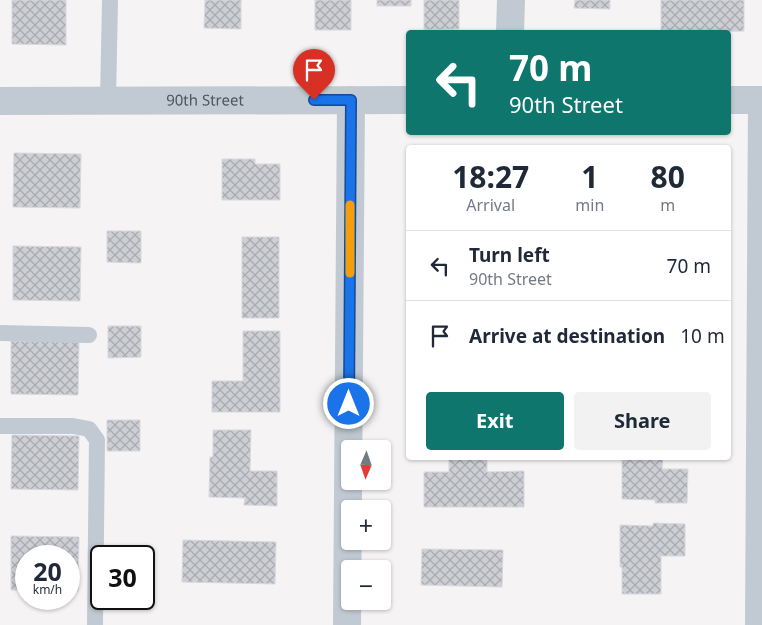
<!DOCTYPE html>
<html lang="en">
<head>
<meta charset="utf-8">
<style>
	body { margin:0; font-family:"Noto Sans",sans-serif; background:#f2f2f3; color:#1f2937; height:100vh; display:flex; flex-direction:column; font-size:19px; white-space:nowrap }
	* { box-sizing:border-box; margin:0 }
	p { font-size:16px; color:#747a83 }
	.icon { flex:none; width:28px; height:28px; fill:none; stroke:currentColor; stroke-width:2; stroke-linecap:round; stroke-linejoin:round }
	.map { position:relative; flex:1; overflow:hidden }
	.side { position:absolute; left:406px; top:145px; width:325px; height:315px; display:flex; flex-direction:column; background:#fff; border-radius:5px; box-shadow:0 1px 4px #0004 }
	.side>* { flex:none }
	.guide { position:absolute; left:406px; top:30px; width:325px; height:105px; border-radius:5px; box-shadow:0 1px 4px #0004; background:#0f766e; color:#fff; overflow:hidden }
	.needle { width:32px; rotate:182deg }
	.tools { position:absolute; left:341px; top:440px; display:grid; gap:10px }
	.tools a { display:grid; place-items:center; width:50px; height:50px; border-radius:5px; background:#fff; box-shadow:0 1px 4px #0004; font-size:25px }
	.speed { position:absolute; left:15px; top:545px; display:flex; gap:10px; font-size:25px; font-weight:700; text-align:center }
	.speed>* { display:grid; place-content:center; width:65px; height:65px; border-radius:50%; background:#fff; box-shadow:0 1px 4px #0004; line-height:1 }
	.speed small { font-size:12px; font-weight:400 }
	.speed .limit { border:2px solid #111; border-radius:8px; background:#fff; color:#111 }
	.pin { position:absolute; display:grid; place-items:center; width:42px; height:42px; color:#fff; margin:-51px -21px; border-radius:50% 50% 50% 0; rotate:-45deg; box-shadow:0 0 5px #0007 }
	.pin .icon { rotate:45deg }
	.me { position:absolute; width:55px; margin:-28px; rotate:0deg; stroke-linejoin:round; filter:drop-shadow(0 0 4px #0008) }
	.turn { display:flex; align-items:center; gap:18px; height:105px; padding:0 20px; font-size:22px }
	.turn .icon { width:65px; height:65px; stroke-width:2.5 }
	.turn b { display:block; font-size:35px; line-height:42px }
	.eta { display:flex; justify-content:space-evenly; align-items:center; height:85px; text-align:center }
	.eta b { font-size:30px; font-weight:700; line-height:35px }
	.primary-button { display:flex; gap:10px; margin-top:auto; padding:10px 20px }
	.primary-button a { flex:1; height:58px; border-radius:5px; background:#0f766e; color:#fff; font-size:20px; font-weight:700; line-height:58px; text-align:center }
	.primary-button a+a { background:#f2f2f3; color:#1f2937 }
	ul { padding:0; list-style:none }
	li { display:flex; align-items:center; gap:15px; height:70px; padding:0 20px; border-top:1px solid #e0e1e3 }
	li div { flex:1 }
	li b { display:block; font-size:19px }
	li em { font-style:normal }
	.map>svg:first-child { display:block }
</style>
</head>
<body>
<div class="map">
<svg width="762" height="625" viewBox="0 0 762 625">
	<defs>
		<pattern id="building-cross-hatch" width="8" height="8" patternUnits="userSpaceOnUse" patternTransform="scale(1.25)"><rect width="8" height="8" fill="#cdcfd5"/><path d="M0 0l8 8M0 8l8-8" fill="none" stroke="#a8abb0"/></pattern>
	</defs>
	<rect width="100%" height="100%" fill="#f5f3f3"/>
	<!-- building -->
	<path fill="url(#building-cross-hatch)" stroke="#d7d9de" d="M 12,0 L 66,0 L 66,45 L 12,44 Z
		M 205,0 L 241,0 L 241,29 L 204,28 Z
		M 315,0 L 351,0 L 351,30 L 315,30 Z
		M 377,0 L 411,0 L 411,6 L 377,6 Z
		M 424,0 L 459,0 L 459,29 L 424,30 Z
		M 575,0 L 610,0 L 610,9 L 574,8 Z
		M 661,0 L 744,0 L 744,31 L 685,32 L 685,31 L 661,31 Z
		M 14,153 L 81,154 L 80,208 L 13,207 Z
		M 222,159 L 255,159 L 255,164 L 280,164 L 280,200 L 222,200 Z
		M 107,231 L 141,231 L 141,263 L 107,262 Z
		M 242,237 L 279,237 L 279,318 L 242,318 Z
		M 13,246 L 81,247 L 80,301 L 13,300 Z
		M 108,326 L 141,326 L 141,357 L 108,358 Z
		M 243,331 L 280,331 L 280,412 L 212,412 L 212,381 L 243,381 Z
		M 11,341 L 79,342 L 78,395 L 11,394 Z
		M 107,420 L 140,420 L 140,451 L 107,451 Z
		M 213,430 L 251,430 L 250,471 L 277,471 L 277,506 L 244,505 L 245,498 L 209,497 L 210,457 L 213,457 Z
		M 12,435 L 79,436 L 78,490 L 11,489 Z
		M 449,458 L 487,458 L 487,472 L 524,471 L 524,507 L 424,507 L 424,472 L 449,472 Z
		M 622,458 L 663,458 L 662,469 L 688,469 L 687,503 L 655,503 L 655,500 L 622,499 Z
		M 653,523 L 685,524 L 685,556 L 661,556 L 661,594 L 622,594 L 622,567 L 620,567 L 620,525 L 653,526 Z
		M 11,536 L 79,537 L 78,591 L 69,591 L 69,556 L 26,556 L 26,590 L 11,590 Z
		M 183,540 L 276,542 L 275,584 L 182,582 Z
		M 422,549 L 503,550 L 502,587 L 421,585 Z
		M 110,599 L 140,599 L 140,604 L 110,604 Z"/>
	<g fill="none" stroke-linecap="round" stroke-linejoin="round">
		<!-- service -->
		<path stroke="#c1cad2" stroke-width="16" d="M 108,101 L 110,0
			M 0,333 L 89,335
			M 0,426 L 73,426 L 89,429 L 97,440 L 95,625"/>
		<!-- minor -->
		<g stroke="#c1cad2" stroke-width="28">
			<path d="M 510,32 L 511,0"/>
			<path d="M 729,100 L 762,100"/>
			<path id="s1" d="M 0,101 L 409,100"/>
			<path d="M 347,625 L 351,100"/>
			<path d="M 759,625 L 762,100"/>
		</g>
	</g>
	<g fill="none" stroke-linecap="round" stroke-linejoin="round">
		<defs>
			<path id="route" d="M 314,100 L 351,100 L 349,404"/>
		</defs>
		<!-- route casing -->
		<use href="#route" stroke="#114b97" stroke-width="12"/>
		<!-- route -->
		<use href="#route" stroke="#1a73e8" stroke-width="9"/>
		<!-- slow -->
		<path stroke="#f59e0b" stroke-width="9" d="M 350,273 L 350,205"/>
	</g>
	<g text-anchor="middle" stroke-width="4" stroke-linejoin="round" paint-order="stroke">
		<!-- street labels -->
		<g font-size="15" fill="#4a5661" stroke="#fff">
			<text dy="5" stroke="none"><textPath href="#s1" startOffset="205">90th Street</textPath></text>
		</g>
	</g>
</svg>
<div class="tools">
<a><svg class="needle" viewBox="-14 -14 28 28"><path d="M0-13l5 13h-10z" fill="#e53935"/><path d="M0 13l5-13h-10z" fill="#747a83"/></svg></a>
<a>+</a>
<a>−</a>
</div>
<div class="speed"><div>20<small>km/h</small></div><div class="limit">30</div></div>
<div class="pin" style="left:314px;top:100px;background:#d93025"><svg class="icon" aria-label="arrive" viewBox="0 0 24 24"><path d="M6 21V4h12l-3 4 3 4H6"/></svg></div>
<svg class="me" style="left:349px;top:404px" viewBox="-20 -20 40 40"><circle r="17" fill="#1a73e8" stroke="#fff" stroke-width="3"/><path d="M0-11L8 9 0 5-8 9z" fill="#fff"/></svg>
<div class="guide">
<div class="turn"><svg class="icon" aria-label="left" viewBox="0 0 24 24"><path d="M17 20v-9H6M10 6l-5 5 5 5"/></svg><div><b>70 m</b>90th Street</div></div>
</div>
<section class="side">
<div class="eta">
<div><b>18:27</b><p>Arrival</p></div>
<div><b>1</b><p>min</p></div>
<div><b>80</b><p>m</p></div>
</div>
<ul>
<li><svg class="icon" aria-label="left" viewBox="0 0 24 24"><path d="M17 20v-9H6M10 6l-5 5 5 5"/></svg><div><b>Turn left</b><p>90th Street</p></div><em>70 m</em></li>
<li><svg class="icon" aria-label="arrive" viewBox="0 0 24 24"><path d="M6 21V4h12l-3 4 3 4H6"/></svg><div><b>Arrive at destination</b></div><em>10 m</em></li>
</ul>
<div class="primary-button"><a>Exit</a><a>Share</a></div>
</section>
</div>
</body>
</html>
